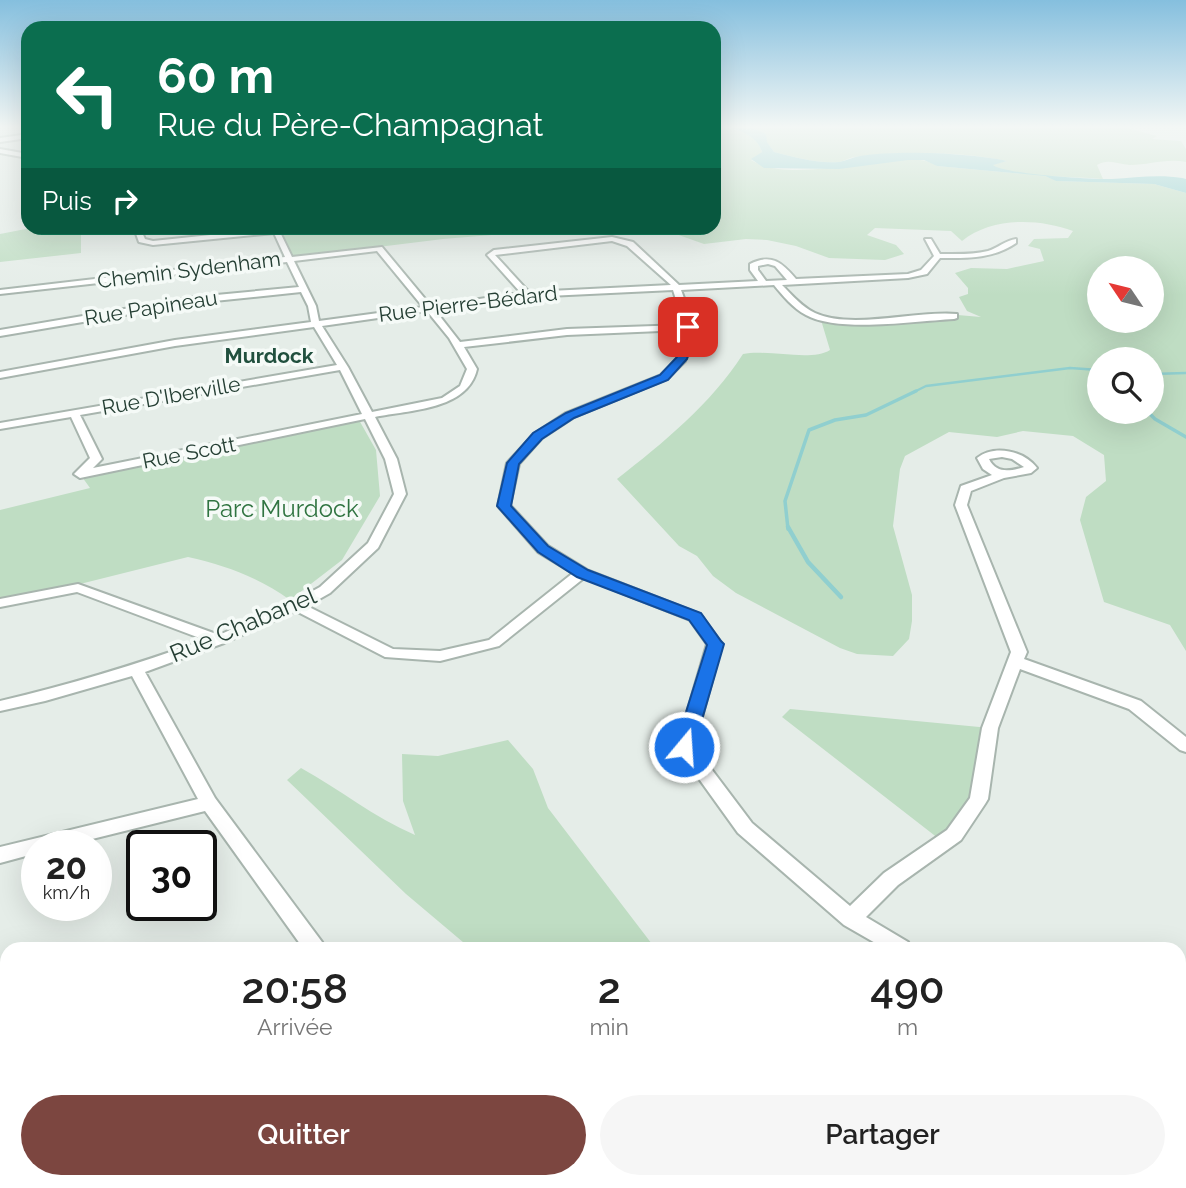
<!DOCTYPE html>
<html lang="fr">
<head>
<meta charset="utf-8">
<style>
	body { margin:0; font-family:Raleway,sans-serif; background:#f6f6f6; color:#222; height:100vh; display:flex; flex-direction:column; font-size:26px; white-space:nowrap }
	* { box-sizing:border-box; margin:0 }
	p { font-size:23px; color:#767676 }
	.icon { flex:none; width:38px; height:38px; fill:none; stroke:currentColor; stroke-width:2; stroke-linecap:round; stroke-linejoin:round }
	.map { position:relative; flex:1; overflow:hidden }
	.details { position:absolute; left:0px; top:942px; width:1186px; height:247px; display:flex; flex-direction:column; background:#fff; border-radius:21px 21px 0 0; box-shadow:0 7px 28px #0002 }
	.details>* { flex:none }
	.hud { position:absolute; left:21px; top:21px; width:700px; height:214px; border-radius:21px; box-shadow:0 7px 28px #0002; background:#0b6e4f; color:#fff; overflow:hidden }
	.needle { width:46px; rotate:305deg }
	.controls { position:absolute; left:1087px; top:256px; display:grid; gap:14px }
	.controls a { display:grid; place-items:center; width:77px; height:77px; border-radius:50%; background:#fff; box-shadow:0 7px 28px #0002; font-size:35px }
	.speed { position:absolute; left:21px; top:830px; display:flex; gap:14px; font-size:35px; font-weight:700; text-align:center }
	.speed>* { display:grid; place-content:center; width:91px; height:91px; border-radius:50%; background:#fff; box-shadow:0 7px 28px #0002; line-height:1 }
	.speed small { font-size:18px; font-weight:400 }
	.speed .limit { border:4px solid #111; border-radius:10px; background:#fff; color:#111 }
	.pin { position:absolute; display:grid; place-items:center; width:60px; height:60px; color:#fff; margin:-30px; border-radius:14px; box-shadow:0 4px 10px #0006 }
	.me { position:absolute; width:77px; margin:-38px; rotate:18deg; stroke-linejoin:round; filter:drop-shadow(0 0 5px #0008) }
	.turn { display:flex; align-items:center; gap:24px; height:147px; padding:0 21px; font-size:32px }
	.turn .icon { width:91px; height:91px; stroke-width:2.5 }
	.turn b { display:block; font-size:49px; line-height:60px }
	.then { display:flex; align-items:center; height:66px; padding:0 21px; background:#0003; gap:14px; font-size:26px }
	.eta { display:flex; justify-content:space-evenly; align-items:center; height:119px; text-align:center }
	.eta b { font-size:42px; font-weight:600; line-height:49px }
	.primary-button { display:flex; gap:14px; margin-top:auto; padding:14px 21px }
	.primary-button a { flex:1; height:80px; border-radius:42px; background:#7c4640; color:#fff; font-size:28px; font-weight:600; line-height:80px; text-align:center }
	.primary-button a+a { background:#f6f6f6; color:#222 }
	.map>svg:first-child { display:block }
</style>
</head>
<body>
<div class="map">
<svg width="1186" height="1188" viewBox="0 0 1186 1188">
	<rect width="100%" height="100%" fill="#e5ede8"/>
	<!-- green -->
	<path fill="#bfddc3" fill-rule="evenodd" d="M 714,128 C 732,128 756,131 762,152 L 751,160 C 798,189 906,143 937,166 L 1045,176 L 1057,181 L 1154,184 L 1186,193 L 1186,651 L 1170,625 L 1104,602 L 1080,520 L 1086,497 L 1106,481 L 1104,455 L 1073,436 L 1023,431 L 997,437 L 949,432 L 905,456 L 900,469 L 893,526 L 912,595 L 912,621 L 909,639 L 893,656 L 857,654 L 840,648 L 736,593 L 713,576 L 697,556 L 679,546 L 617,479 C 663,443 711,404 743,354 C 768,349 811,362 830,350 L 821,320 L 908,317 L 934,313 L 981,317 L 967,311 L 959,297 L 968,294 L 968,288 L 955,273 L 971,268 L 1007,269 L 1044,261 L 1040,249 L 1028,246 L 1034,239 L 1068,238 L 1073,231 C 1038,218 992,217 962,241 L 951,231 L 875,228 L 867,235 L 896,245 L 904,254 L 885,260 L 829,258 L 796,246 L 767,240 L 746,239 L 704,244 L 659,228 L 714,228 ZM 1099,268 L 1152,268 L 1152,320 L 1099,320 ZM 1099,359 L 1152,359 L 1152,411 L 1099,411 Z
		M 753,128 L 1127,128 L 1157,136 L 1152,139 L 1181,141 L 1186,149 L 1186,162 C 1167,158 1149,165 1130,165 C 1118,164 1108,158 1097,165 L 1103,179 C 1074,176 1013,178 990,165 L 1007,161 C 961,151 900,151 854,157 C 849,158 844,161 839,162 C 817,164 795,157 774,152 L 758,130 Z
		M 31,228 L 81,228 L 81,253 L 0,262 L 0,234 Z
		M 275,228 L 576,228 L 443,239 L 289,258 Z
		M 359,420 L 376,450 L 380,496 L 342,560 L 290,600 C 260,578 225,565 188,557 L 0,604 L 0,510 L 90,488 L 80,474 Z
		M 790,709 L 990,728 L 979,799 L 943,842 L 782,717 Z
		M 508,740 L 533,769 L 548,808 L 655,948 L 470,948 L 406,894 L 287,780 L 301,768 C 341,790 373,817 415,835 L 403,801 L 402,754 L 438,756 Z
		M 713,1181 L 858,1181 L 867,1188 L 708,1188 Z"/>
	<!-- water -->
	<path fill="#90cfcf" d="M 730,128 L 753,128 L 766,134 L 767,142 L 774,152 C 795,157 817,164 839,162 C 846,161 853,157 860,156 C 899,150 968,153 1007,161 L 993,165 C 1003,174 1094,180 1112,179 C 1135,178 1157,174 1182,178 L 1186,179 L 1186,193 L 1154,184 L 1056,181 L 1045,176 L 937,166 L 924,160 L 908,160 L 839,169 L 764,168 L 751,159 L 762,152 C 758,138 743,131 730,128 Z"/>
	<g fill="none" stroke-linecap="round" stroke-linejoin="round">
		<!-- stream-far2 -->
		<path stroke="#90cfcf" stroke-width="2.5" d="M 1152,374 L 1186,373
			M 912,393 L 926,386 L 1070,368 L 1099,370"/>
		<!-- stream-far1 -->
		<path stroke="#90cfcf" stroke-width="3.5" d="M 1147,411 L 1155,419 L 1186,437
			M 788,529 L 785,501 L 809,430 L 835,420 L 866,415 L 916,391"/>
		<!-- stream -->
		<path stroke="#90cfcf" stroke-width="4.5" d="M 788,527 L 808,562 L 841,597"/>
		<defs>
			<path id="street" d="M 28,134 L 28,138 L 0,142 L 0,138 Z
				M 0,149 L 28,154 L 28,158 L 0,153 Z
				M 134,228 L 140,228 L 145,239 L 153,241 L 278,228 L 292,257 L 382,247 L 431,306 L 521,293 L 487,255 L 494,250 L 612,237 L 633,242 L 679,285 L 758,281 L 750,270 L 750,264 C 772,253 782,263 796,279 L 908,274 L 921,270 L 934,256 L 925,239 L 931,239 L 940,254 C 956,254 973,255 988,251 C 998,248 1006,240 1016,239 L 1016,243 C 993,259 967,258 940,258 L 927,274 L 908,278 L 782,285 C 792,295 802,307 815,313 C 852,330 917,310 957,314 L 957,318 L 954,319 C 916,321 838,333 806,315 C 793,308 783,296 774,285 L 681,290 L 692,320 L 693,340 L 685,361 L 667,379 L 574,417 L 542,438 L 519,464 L 510,505 L 548,546 L 587,570 L 700,614 L 722,644 L 694,746 L 752,823 L 850,906 L 884,873 L 947,830 L 970,798 L 982,728 L 1011,652 L 955,505 L 961,486 L 992,475 L 983,469 L 977,458 C 995,444 1024,451 1037,468 L 1031,473 L 1004,478 L 971,491 L 967,505 L 1027,652 L 1024,659 L 1141,701 L 1186,737 L 1186,752 L 1180,750 L 1129,709 L 1020,669 L 998,728 L 988,799 L 985,804 L 961,840 L 898,885 L 866,917 L 908,942 L 911,948 L 884,948 L 844,925 L 738,833 L 679,751 L 677,747 L 707,644 L 690,620 L 584,578 L 499,646 L 440,661 L 385,657 L 296,611 L 224,643 L 145,672 L 215,798 L 322,942 L 325,948 L 303,948 L 205,811 L 68,845 L 37,845 L 37,853 L 0,863 L 0,847 L 198,799 L 132,676 L 45,701 L 0,711 L 0,701 C 70,685 137,664 205,640 L 77,592 L 0,607 L 0,599 L 78,584 L 219,635 L 291,603 L 320,587 L 368,543 L 394,494 L 385,459 L 365,419 L 80,478 L 74,474 L 90,458 L 71,417 L 0,429 L 0,423 L 337,365 L 314,327 L 175,346 L 0,378 L 0,372 L 175,340 L 311,322 L 308,306 L 301,292 L 195,303 L 0,336 L 0,330 L 195,297 L 299,287 L 287,262 L 0,294 L 0,290 L 285,257 L 274,233 L 153,245 L 139,242 ZM 612,241 L 627,246 L 671,285 L 529,292 L 495,255 ZM 377,251 L 423,307 L 319,321 L 316,306 L 294,261 ZM 768,264 L 775,266 L 787,280 L 766,281 L 758,270 L 758,266 ZM 673,290 L 684,325 L 567,329 L 460,342 L 435,310 L 527,297 ZM 427,311 L 449,338 L 467,369 L 460,386 L 442,398 L 372,412 L 348,367 L 322,326 ZM 684,330 L 683,340 L 678,358 L 661,375 L 566,413 L 534,434 L 507,463 L 498,506 L 538,552 L 573,573 L 489,640 L 440,651 L 393,649 L 307,606 L 330,593 L 378,548 L 406,494 L 397,459 L 375,417 C 409,410 468,410 477,369 L 464,347 L 567,335 ZM 340,370 L 362,414 L 93,468 L 102,459 L 80,415 ZM 1002,457 L 1012,459 L 1024,467 C 1011,471 996,474 989,459 Z
				M 1186,1008 L 1186,1029 L 1180,1031 L 1180,1010 Z
				M 7,1050 L 7,1072 L 0,1075 L 0,1053 Z
				M 403,1181 L 442,1181 L 439,1188 L 400,1188 Z
				M 471,1181 L 499,1181 L 502,1188 L 474,1188 Z"/>
		</defs>
		<!-- street casing -->
		<use href="#street" stroke="#a8b5ae" stroke-width="4"/>
		<!-- street -->
		<use href="#street" fill="#fff" fill-rule="evenodd"/>
	</g>
	<!-- sky -->
	<linearGradient id="sky" x2="0" y2="1"><stop stop-color="#85bfde"/><stop offset="0.43" stop-color="#f3f7f5"/><stop offset="1" stop-color="#f3f7f5" stop-opacity="0"/></linearGradient>
	<rect width="1186" height="295" fill="url(#sky)"/>
	<!-- route -->
	<path fill="#1a73e8" stroke="#114b97" stroke-width="2" d="M 684,325 L 693,327 L 693,340 L 687,359 L 668,380 L 574,418 L 542,439 L 519,464 L 511,506 L 548,546 L 588,570 L 701,613 L 721,641 L 724,644 L 694,747 L 691,752 L 678,752 L 675,747 L 707,645 L 689,620 L 577,577 L 538,552 L 497,506 L 507,463 L 533,433 L 566,413 L 660,375 L 677,357 L 683,340 Z"/>
	<g text-anchor="middle" stroke-width="7" stroke-linejoin="round" paint-order="stroke">
		<!-- far-street labels -->
		<g font-size="21" fill="#253f34" stroke="#f5faf7">
			<text transform="translate(189 270) rotate(-7)" y="7">Chemin Sydenham</text>
			<text transform="translate(468 304) rotate(-7)" y="7">Rue Pierre-Bédard</text>
			<text transform="translate(151 308) rotate(-9)" y="7">Rue Papineau</text>
			<text transform="translate(171 396) rotate(-10)" y="7">Rue D'Iberville</text>
			<text transform="translate(189 453) rotate(-11)" y="7">Rue Scott</text>
		</g>
		<!-- far-neighbourhood labels -->
		<g font-size="21" font-weight="bold" fill="#21503e" stroke="#f5faf7">
			<text x="269" y="363">Murdock</text>
		</g>
		<!-- park labels -->
		<g font-size="24" fill="#307441" stroke="#f5faf7">
			<text x="282" y="517">Parc Murdock</text>
		</g>
		<!-- street labels -->
		<g font-size="24" fill="#253f34" stroke="#f5faf7">
			<text transform="translate(243 625) rotate(-23)" y="8">Rue Chabanel</text>
		</g>
	</g>
</svg>
<div class="controls">
<a><svg class="needle" viewBox="-14 -14 28 28"><path d="M0-13l5 13h-10z" fill="#e53935"/><path d="M0 13l5-13h-10z" fill="#767676"/></svg></a>
<a><svg class="icon" aria-label="search" viewBox="0 0 24 24"><circle cx="10" cy="10" r="6"/><path d="M15 15l6 6"/></svg></a>
</div>
<div class="speed"><div>20<small>km/h</small></div><div class="limit">30</div></div>
<div class="pin" style="left:688px;top:327px;background:#d93025"><svg class="icon" aria-label="arrive" viewBox="0 0 24 24"><path d="M6 21V4h12l-3 4 3 4H6"/></svg></div>
<svg class="me" style="left:684px;top:747px" viewBox="-20 -20 40 40"><circle r="17" fill="#1a73e8" stroke="#fff" stroke-width="3"/><path d="M0-11L8 9 0 5-8 9z" fill="#fff"/></svg>
<div class="hud">
<div class="turn"><svg class="icon" aria-label="left" viewBox="0 0 24 24"><path d="M17 20v-9H6M10 6l-5 5 5 5"/></svg><div><b>60 m</b>Rue du Père-Champagnat</div></div>
<div class="then">Puis<svg class="icon" aria-label="right" viewBox="0 0 24 24"><path d="M7 20v-9h11M14 6l5 5-5 5"/></svg></div>
</div>
<section class="details">
<div class="eta">
<div><b>20:58</b><p>Arrivée</p></div>
<div><b>2</b><p>min</p></div>
<div><b>490</b><p>m</p></div>
</div>
<div class="primary-button"><a>Quitter</a><a>Partager</a></div>
</section>
</div>
</body>
</html>
